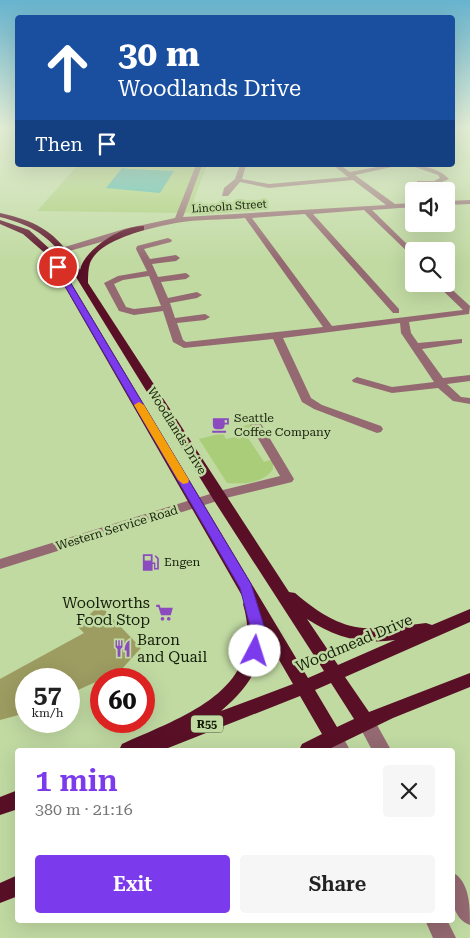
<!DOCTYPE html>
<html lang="en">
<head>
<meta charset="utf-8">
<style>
	body { margin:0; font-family:"Roboto Serif",serif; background:#f6f6f6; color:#222; height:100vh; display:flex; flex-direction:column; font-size:19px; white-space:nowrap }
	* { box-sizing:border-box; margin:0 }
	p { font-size:16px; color:#767676 }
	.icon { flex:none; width:28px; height:28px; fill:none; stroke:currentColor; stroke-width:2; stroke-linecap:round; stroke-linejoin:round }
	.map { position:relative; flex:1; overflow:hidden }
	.side { position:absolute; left:15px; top:748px; width:440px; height:175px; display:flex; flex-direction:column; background:#fff; border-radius:5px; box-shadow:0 5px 20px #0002 }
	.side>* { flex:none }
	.hud { position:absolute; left:15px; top:15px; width:440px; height:152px; border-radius:5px; box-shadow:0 5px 20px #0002; background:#1a4fa0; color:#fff; overflow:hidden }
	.controls { position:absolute; left:405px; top:182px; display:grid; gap:10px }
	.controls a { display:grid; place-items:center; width:50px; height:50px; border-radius:5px; background:#fff; box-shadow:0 5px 20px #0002; font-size:25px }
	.speed { position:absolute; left:15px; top:668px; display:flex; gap:10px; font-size:25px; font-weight:700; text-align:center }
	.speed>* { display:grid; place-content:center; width:65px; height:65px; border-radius:50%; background:#fff; box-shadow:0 5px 20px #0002; line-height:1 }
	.speed small { font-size:12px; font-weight:400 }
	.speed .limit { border:8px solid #d22; background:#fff; color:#111 }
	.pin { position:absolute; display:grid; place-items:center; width:42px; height:42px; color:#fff; margin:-21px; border:2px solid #fff; border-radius:50%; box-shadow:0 1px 5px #0007 }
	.me { position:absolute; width:55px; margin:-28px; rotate:5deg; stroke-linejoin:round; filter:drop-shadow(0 0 4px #0008) }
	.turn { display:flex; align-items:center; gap:18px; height:105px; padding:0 20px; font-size:22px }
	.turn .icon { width:65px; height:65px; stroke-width:2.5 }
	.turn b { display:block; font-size:35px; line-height:42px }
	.then { display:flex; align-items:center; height:48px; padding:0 20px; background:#0003; gap:10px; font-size:19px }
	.round { display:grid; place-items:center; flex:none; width:52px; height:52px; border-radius:5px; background:#f6f6f6 }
	.overview { display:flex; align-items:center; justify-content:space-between; height:85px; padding:0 20px }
	h1 { font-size:30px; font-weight:600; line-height:38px; color:#7c3aed }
	.button { display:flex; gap:10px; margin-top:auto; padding:10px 20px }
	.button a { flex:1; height:58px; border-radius:5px; background:#7c3aed; color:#fff; font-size:20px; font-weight:600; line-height:58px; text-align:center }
	.button a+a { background:#f6f6f6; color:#222 }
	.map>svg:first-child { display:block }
</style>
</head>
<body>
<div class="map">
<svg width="470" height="938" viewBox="0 0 470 938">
	<rect width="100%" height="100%" fill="#c1daa2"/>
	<!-- green -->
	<path fill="#aacd79" d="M 78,165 L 207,165 L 189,213 L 37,211 Z
		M 250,424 L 255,432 L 246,435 L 264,462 L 273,459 L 273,469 C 263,484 242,484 227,483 L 199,439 L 223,433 L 226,439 L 244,435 L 240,427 Z"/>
	<!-- water -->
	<path fill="#45b1a8" d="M 122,168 L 129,169 L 174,171 L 160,193 L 106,188 Z"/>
	<!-- building -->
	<path fill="#9d9c61" d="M 100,605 L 141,648 L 120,671 L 69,694 L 69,679 L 26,679 L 26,713 L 0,720 L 0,679 L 84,633 L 77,626 Z"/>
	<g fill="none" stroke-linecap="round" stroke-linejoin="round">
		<!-- minor -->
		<path fill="#946971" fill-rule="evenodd" d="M 196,165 L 202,165 L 183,217 L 386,205 L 353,180 L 269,188 L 240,182 L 228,196 L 222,196 L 224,188 L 235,179 L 240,165 L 246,165 L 242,179 L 269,184 L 348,177 L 333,165 L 340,165 L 350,172 L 387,165 L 401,165 L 355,175 L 395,204 L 414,203 L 414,207 L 372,210 L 414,251 L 414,258 L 364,210 L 313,214 L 399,309 L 399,313 L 393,313 L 305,214 L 252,218 L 332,326 L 463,310 L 436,284 L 446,284 L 470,306 L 469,314 L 409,322 L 411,333 L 418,343 L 462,339 L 462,343 L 422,349 L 443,378 L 470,375 L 470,381 L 447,384 L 461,397 L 470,398 L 470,404 L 453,401 L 438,388 L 392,393 L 353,382 L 352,380 L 357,377 L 392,387 L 434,382 L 401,333 L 400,323 L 283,338 L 311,398 L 322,405 L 381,426 L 383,429 L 381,432 L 377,433 L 314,409 L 302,402 L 273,339 L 184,348 L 173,342 L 163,311 L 134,315 L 119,311 L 104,283 L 118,276 L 147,271 L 136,249 L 137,246 L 168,238 L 172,240 L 171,242 L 144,249 L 150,259 L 176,255 L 180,258 L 176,261 L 152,264 L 158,277 L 186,273 L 190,276 L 186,279 L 161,282 L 168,298 L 197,292 L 202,295 L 197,298 L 170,303 L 175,318 L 205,314 L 210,317 L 205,320 L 177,323 L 183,340 L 186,342 L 323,327 L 245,218 C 222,220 198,219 176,223 C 133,231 92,246 49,256 L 45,253 L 124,229 L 175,218 ZM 149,276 L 161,306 L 134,309 L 126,307 L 114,284 L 123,280 Z
			M 409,165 C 422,165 439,168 449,179 L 435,185 L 417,185 L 417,181 L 434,181 L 440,178 L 438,175 Z
			M 470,200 L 470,204 L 446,205 L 446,201 Z
			M 256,421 L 260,422 L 294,479 L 292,482 L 230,497 L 0,569 L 0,559 L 223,490 L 280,476 L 250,425 Z
			M 366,714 L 372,716 L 391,750 L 372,750 L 357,722 L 360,716 Z
			M 334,730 L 340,732 L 350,750 L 331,750 L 325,738 L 328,732 Z
			M 452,872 C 470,881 470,907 470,925 C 449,917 452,891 452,872 Z
			M 425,920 L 447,920 L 456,938 L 433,938 Z"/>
		<!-- major -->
		<path fill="#591027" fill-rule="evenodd" d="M 0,213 C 41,222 58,234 80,270 C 84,249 124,224 144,226 L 144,230 C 126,236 98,244 90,263 C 88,269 88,277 88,283 L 289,592 L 295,593 C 346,636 365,631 426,623 L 432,625 L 470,609 L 470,622 L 345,677 L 369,712 L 470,673 L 470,687 L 393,718 L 327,750 L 299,750 L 302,744 L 322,734 L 300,696 L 163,750 L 119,750 L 122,744 C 184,716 268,690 243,604 L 245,601 L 46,254 L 23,234 L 0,224 L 0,220 L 29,230 L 52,251 L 308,678 L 324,671 L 213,499 L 63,256 C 46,233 27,224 0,217 ZM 307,619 C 334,637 363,645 395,640 L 338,665 ZM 264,634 L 293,684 L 221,711 C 247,689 261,669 264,634 ZM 331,683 L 354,719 L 337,727 L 315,690 Z
			M 18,790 L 18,809 L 0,815 L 0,797 Z
			M 18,875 L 18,896 L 0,903 L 0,883 Z"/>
	</g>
	<!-- sky -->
	<linearGradient id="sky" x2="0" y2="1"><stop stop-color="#67b3ce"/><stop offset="0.49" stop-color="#e3eed5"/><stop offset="1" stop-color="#e3eed5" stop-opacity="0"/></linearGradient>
	<rect width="470" height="261" fill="url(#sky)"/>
	<!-- route -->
	<path fill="#7c3aed" stroke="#51269a" d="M 55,265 L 61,267 L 251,584 L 264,626 L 260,655 L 255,657 L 250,655 L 247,651 L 250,626 L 240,588 L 54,267 Z"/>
	<!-- slow -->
	<path fill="#f59e0b" d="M 139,402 L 144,405 L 189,480 L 188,483 L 183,484 L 178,480 L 134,405 Z"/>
	<!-- icons -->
	<defs>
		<symbol id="cafe-bare" viewBox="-9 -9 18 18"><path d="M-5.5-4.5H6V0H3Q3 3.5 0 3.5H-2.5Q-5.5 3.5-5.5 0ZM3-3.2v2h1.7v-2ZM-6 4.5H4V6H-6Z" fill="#8c4abf" stroke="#c1daa2" stroke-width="2.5" paint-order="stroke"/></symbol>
		<symbol id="fuel-bare" viewBox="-9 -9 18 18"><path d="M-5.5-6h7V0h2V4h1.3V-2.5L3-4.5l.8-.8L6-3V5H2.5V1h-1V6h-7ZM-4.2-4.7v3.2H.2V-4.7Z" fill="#8c4abf" stroke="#c1daa2" stroke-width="2.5" paint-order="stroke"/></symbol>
		<symbol id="supermarket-bare" viewBox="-9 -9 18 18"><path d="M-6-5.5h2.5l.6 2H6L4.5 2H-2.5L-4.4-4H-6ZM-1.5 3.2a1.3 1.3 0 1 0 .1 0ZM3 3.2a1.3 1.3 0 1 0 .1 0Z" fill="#8c4abf" stroke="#c1daa2" stroke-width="2.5" paint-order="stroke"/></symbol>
		<symbol id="restaurant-bare" viewBox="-9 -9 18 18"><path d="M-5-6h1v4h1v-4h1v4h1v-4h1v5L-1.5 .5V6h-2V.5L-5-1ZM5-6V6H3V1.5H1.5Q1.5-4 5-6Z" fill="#8c4abf" stroke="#c1daa2" stroke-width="2.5" paint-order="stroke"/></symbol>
	</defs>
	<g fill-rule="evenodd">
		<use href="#cafe-bare" x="208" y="412" width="25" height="25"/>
		<use href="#fuel-bare" x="138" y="550" width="25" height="25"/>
		<use href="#supermarket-bare" x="152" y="600" width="25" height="25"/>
		<use href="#restaurant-bare" x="110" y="636" width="25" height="25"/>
	</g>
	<g text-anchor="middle" stroke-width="5" stroke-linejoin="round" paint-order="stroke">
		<!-- far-street labels -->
		<g font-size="11" fill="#151e09" stroke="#c1daa2">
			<text transform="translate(229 206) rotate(-4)" y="4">Lincoln Street</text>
		</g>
		<!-- shield labels -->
		<rect fill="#c1daa2" stroke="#495637" stroke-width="1" x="191" y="715.5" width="32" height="17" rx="4"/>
		<g font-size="11" font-weight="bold" fill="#151e09">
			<text x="207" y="728">R55</text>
		</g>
		<!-- poi labels -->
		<g font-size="12" fill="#151e09" stroke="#c1daa2" text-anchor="start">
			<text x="234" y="422">Seattle<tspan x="234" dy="14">Coffee Company</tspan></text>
			<text x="164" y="566">Engen</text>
		</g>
		<!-- street labels -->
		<g font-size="12" fill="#151e09" stroke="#c1daa2">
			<text transform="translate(177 431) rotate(58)" y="4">Woodlands Drive</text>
			<text transform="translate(117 528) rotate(-17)" y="4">Western Service Road</text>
		</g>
		<!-- near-poi labels -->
		<g font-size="15" fill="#151e09" stroke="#c1daa2" text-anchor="end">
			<text x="150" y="608">Woolworths<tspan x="150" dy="17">Food Stop</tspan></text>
			<text x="137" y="645" text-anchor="start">Baron<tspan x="137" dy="17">and Quail</tspan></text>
		</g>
		<!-- near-street labels -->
		<g font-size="15" fill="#151e09" stroke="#c1daa2">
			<text transform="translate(354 643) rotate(-23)" y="5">Woodmead Drive</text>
		</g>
	</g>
</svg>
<div class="controls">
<a><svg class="icon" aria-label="sound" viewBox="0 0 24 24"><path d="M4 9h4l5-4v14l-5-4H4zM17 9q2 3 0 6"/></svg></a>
<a><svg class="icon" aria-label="search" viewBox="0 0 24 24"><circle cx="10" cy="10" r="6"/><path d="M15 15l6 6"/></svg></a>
</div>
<div class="speed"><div>57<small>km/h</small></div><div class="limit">60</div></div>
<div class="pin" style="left:58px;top:267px;background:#d93025"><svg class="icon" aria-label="arrive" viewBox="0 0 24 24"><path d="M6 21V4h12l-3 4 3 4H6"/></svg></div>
<svg class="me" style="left:255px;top:651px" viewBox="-20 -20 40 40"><circle r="19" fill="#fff"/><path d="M0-13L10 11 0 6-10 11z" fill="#7c3aed"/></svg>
<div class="hud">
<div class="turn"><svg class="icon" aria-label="ahead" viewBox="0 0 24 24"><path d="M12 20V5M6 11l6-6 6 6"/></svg><div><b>30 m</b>Woodlands Drive</div></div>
<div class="then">Then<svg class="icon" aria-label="arrive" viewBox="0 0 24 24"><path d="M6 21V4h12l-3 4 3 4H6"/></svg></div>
</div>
<section class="side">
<div class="overview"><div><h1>1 min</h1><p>380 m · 21:16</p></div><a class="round"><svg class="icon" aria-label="close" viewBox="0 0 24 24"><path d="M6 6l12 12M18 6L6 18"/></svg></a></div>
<div class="button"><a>Exit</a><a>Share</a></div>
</section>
</div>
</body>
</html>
